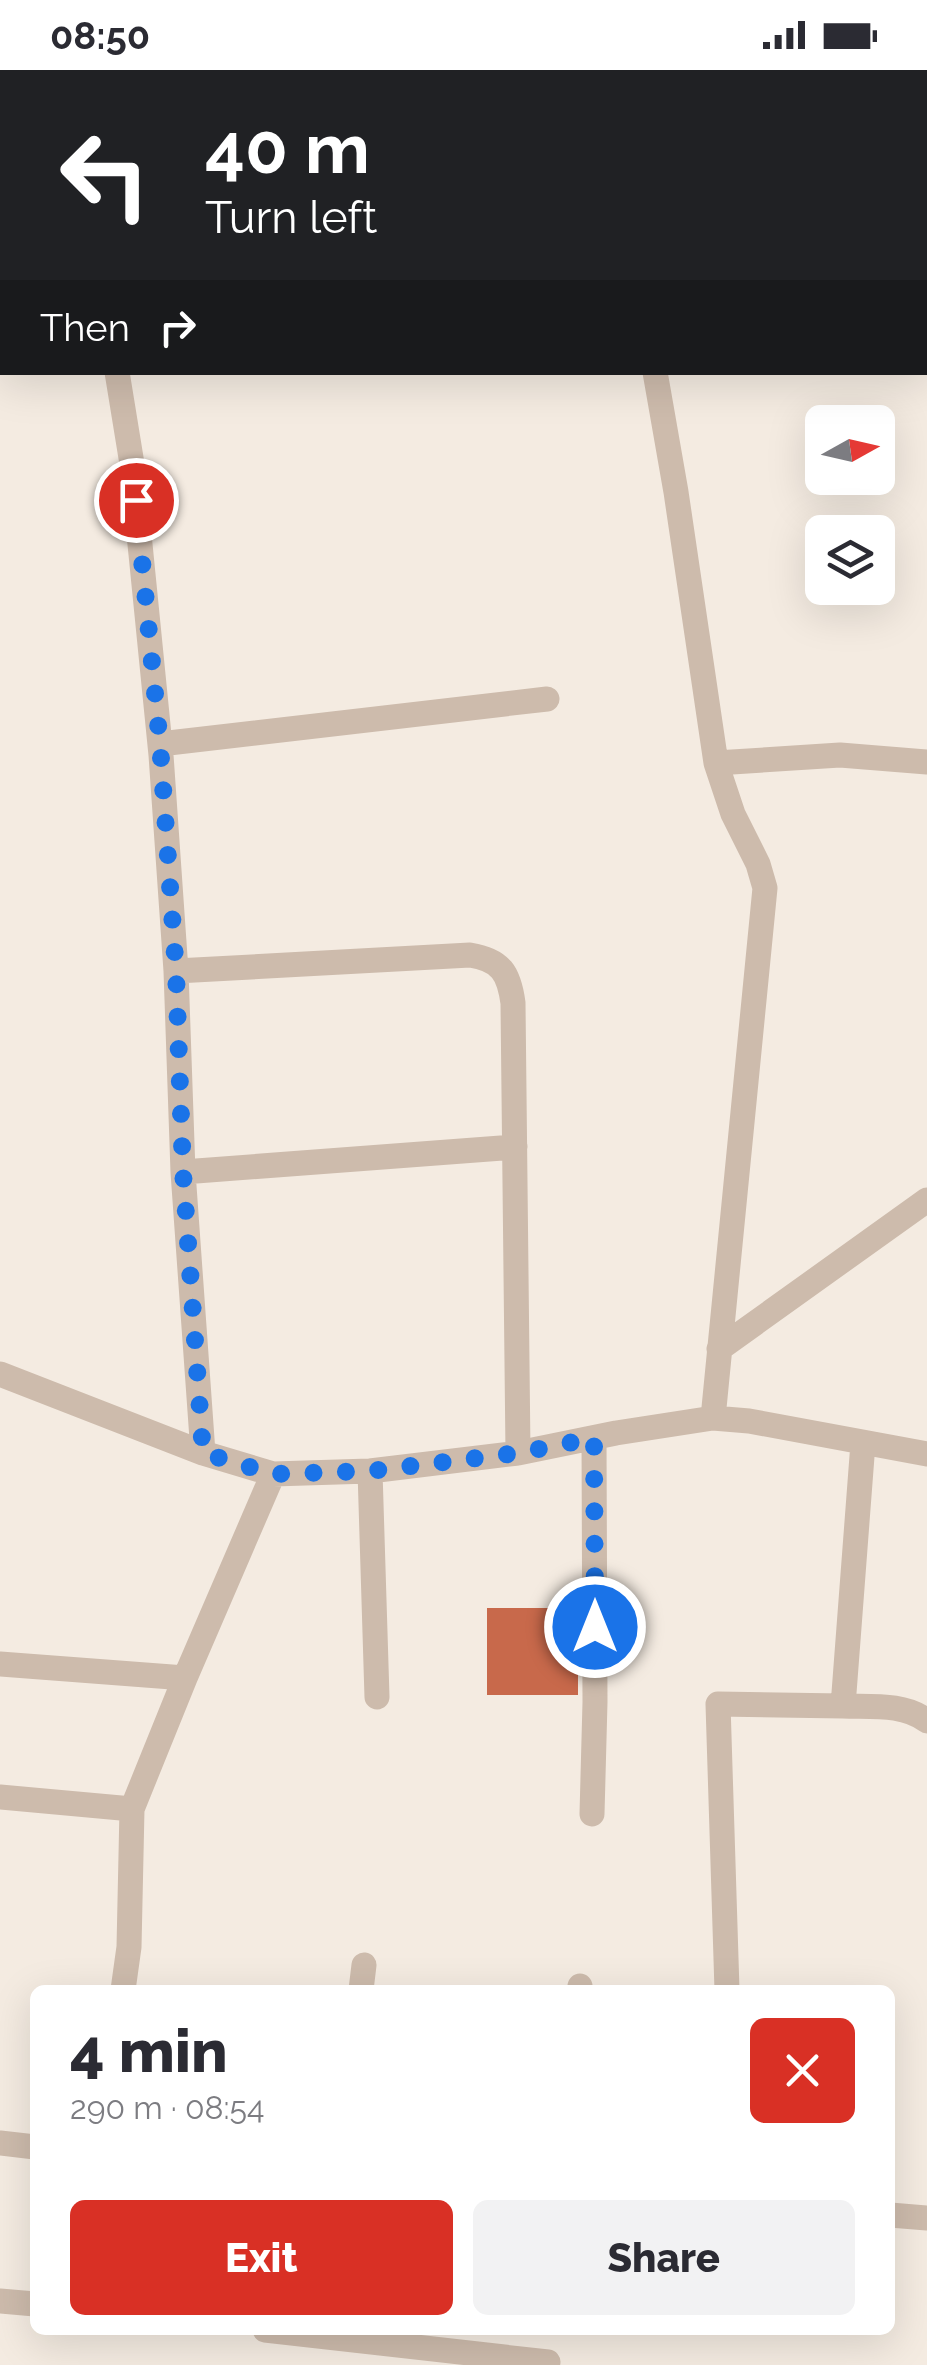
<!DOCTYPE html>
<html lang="en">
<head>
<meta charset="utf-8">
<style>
	body { margin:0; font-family:Raleway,sans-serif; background:#f2f2f3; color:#2b2b33; height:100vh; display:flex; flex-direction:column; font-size:38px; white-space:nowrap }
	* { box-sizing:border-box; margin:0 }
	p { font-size:32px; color:#7c7c81 }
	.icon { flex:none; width:55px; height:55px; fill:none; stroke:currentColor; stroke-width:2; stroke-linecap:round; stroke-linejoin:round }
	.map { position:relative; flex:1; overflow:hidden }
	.panel { position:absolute; left:30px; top:1915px; width:865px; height:350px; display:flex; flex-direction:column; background:#fff; border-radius:15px; box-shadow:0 10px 40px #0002 }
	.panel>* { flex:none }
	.banner { position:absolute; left:0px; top:0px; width:928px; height:305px; box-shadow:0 10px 40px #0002; background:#202124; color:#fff; overflow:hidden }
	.needle { width:65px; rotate:82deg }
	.fabs { position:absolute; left:805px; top:335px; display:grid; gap:20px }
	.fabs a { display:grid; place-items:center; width:90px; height:90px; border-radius:15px; background:#fff; box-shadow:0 10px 40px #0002; font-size:50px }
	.pin { position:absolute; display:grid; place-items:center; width:85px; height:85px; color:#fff; margin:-42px; border:5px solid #fff; border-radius:50%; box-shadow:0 2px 10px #0007 }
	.me { position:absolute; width:110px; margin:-55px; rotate:0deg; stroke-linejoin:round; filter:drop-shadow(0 0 8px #0008) }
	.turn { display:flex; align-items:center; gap:35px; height:210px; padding:0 40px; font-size:45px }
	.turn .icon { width:130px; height:130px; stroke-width:2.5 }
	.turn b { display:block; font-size:70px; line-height:85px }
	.then { display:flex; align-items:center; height:95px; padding:0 40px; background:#0003; gap:20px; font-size:38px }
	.round { display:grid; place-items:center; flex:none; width:105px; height:105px; border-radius:15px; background:#f2f2f3 }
	.head { display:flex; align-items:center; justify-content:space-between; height:170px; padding:0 40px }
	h1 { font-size:60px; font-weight:800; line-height:75px }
	.primary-button { display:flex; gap:20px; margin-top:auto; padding:20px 40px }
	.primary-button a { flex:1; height:115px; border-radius:15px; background:#d93025; color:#fff; font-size:40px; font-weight:800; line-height:115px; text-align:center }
	.primary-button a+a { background:#f2f2f3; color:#2b2b33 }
	.status { display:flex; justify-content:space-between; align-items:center; height:70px; padding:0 50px; background:#fff; direction:ltr }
	.status svg { height:28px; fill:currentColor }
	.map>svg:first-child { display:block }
</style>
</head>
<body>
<div class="status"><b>08:50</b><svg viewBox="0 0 49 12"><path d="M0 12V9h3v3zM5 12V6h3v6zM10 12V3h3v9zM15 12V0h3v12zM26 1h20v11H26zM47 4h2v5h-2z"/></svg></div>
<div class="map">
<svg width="927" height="2295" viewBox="0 0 927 2295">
	<rect width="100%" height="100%" fill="#f4ebe1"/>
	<!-- building -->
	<path fill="#c8694b" d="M 487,1538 L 578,1538 L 578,1625 L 487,1625 Z"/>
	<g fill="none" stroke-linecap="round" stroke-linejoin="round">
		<!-- street -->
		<path stroke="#cdbbac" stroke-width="25" d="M 52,0 L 52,2
			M 601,0 L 602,2
			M 925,66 L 927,66
			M 117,302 L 132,394 L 161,685 L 176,901 L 183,1102 L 203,1383
			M 655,302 L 676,422 L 716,693 L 733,744 L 758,794 L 765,818 L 713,1348
			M 160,674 L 547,629
			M 716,693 L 840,685 L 927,692
			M 176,901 L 470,885 C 501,890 509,903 513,933 L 518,1383
			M 183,1102 L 515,1077
			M 719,1279 L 927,1130
			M 0,1304 L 203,1383 L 273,1404 L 370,1401 L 518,1383 L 616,1363 L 713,1348 L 749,1351 L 927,1384
			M 863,1373 L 843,1636 C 871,1637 904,1633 927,1651
			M 370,1401 L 377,1627
			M 0,1594 L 185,1608
			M 0,1727 L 132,1739 L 185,1608 L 273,1404
			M 592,1744 L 595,1632 L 594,1368
			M 123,1920 L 129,1877 L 132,1739
			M 361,1920 L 364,1895
			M 580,1920 L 580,1916
			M 727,1920 L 718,1634 L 843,1636
			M 0,2073 L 35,2077
			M 890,2145 L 927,2148
			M 0,2231 L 35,2234
			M 265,2260 L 548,2292"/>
		<!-- secondary -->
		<path stroke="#a18a7d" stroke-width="25" d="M 83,2 L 92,0
			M 0,26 L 2,25"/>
	</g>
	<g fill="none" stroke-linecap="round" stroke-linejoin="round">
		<!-- route -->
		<path stroke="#1a73e8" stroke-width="18" stroke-dasharray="0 32.4" d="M 136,430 L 160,674 L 176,901 L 183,1102 L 203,1383 L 273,1404 L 370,1401 L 518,1383 L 594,1368 L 595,1557"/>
	</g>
</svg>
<div class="fabs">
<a><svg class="needle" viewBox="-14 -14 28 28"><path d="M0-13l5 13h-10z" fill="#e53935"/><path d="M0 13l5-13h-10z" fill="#7c7c81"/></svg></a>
<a><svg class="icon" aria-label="layers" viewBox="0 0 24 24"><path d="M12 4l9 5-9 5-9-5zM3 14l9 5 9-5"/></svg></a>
</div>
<div class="pin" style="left:136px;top:430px;background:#d93025"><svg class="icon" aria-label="arrive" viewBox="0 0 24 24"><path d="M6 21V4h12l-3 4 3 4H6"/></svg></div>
<svg class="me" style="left:595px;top:1557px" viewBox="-20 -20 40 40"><circle r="17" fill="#1a73e8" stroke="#fff" stroke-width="3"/><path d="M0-11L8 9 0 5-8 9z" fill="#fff"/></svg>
<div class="banner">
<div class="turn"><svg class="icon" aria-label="left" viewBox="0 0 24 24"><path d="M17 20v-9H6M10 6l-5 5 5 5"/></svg><div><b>40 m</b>Turn left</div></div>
<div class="then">Then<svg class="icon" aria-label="right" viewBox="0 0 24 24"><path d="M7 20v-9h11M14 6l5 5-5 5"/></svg></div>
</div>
<section class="panel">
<div class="head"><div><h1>4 min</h1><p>290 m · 08:54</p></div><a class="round" style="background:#d93025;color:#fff"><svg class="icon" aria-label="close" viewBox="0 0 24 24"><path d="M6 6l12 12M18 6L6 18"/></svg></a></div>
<div class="primary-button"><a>Exit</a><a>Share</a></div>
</section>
</div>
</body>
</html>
